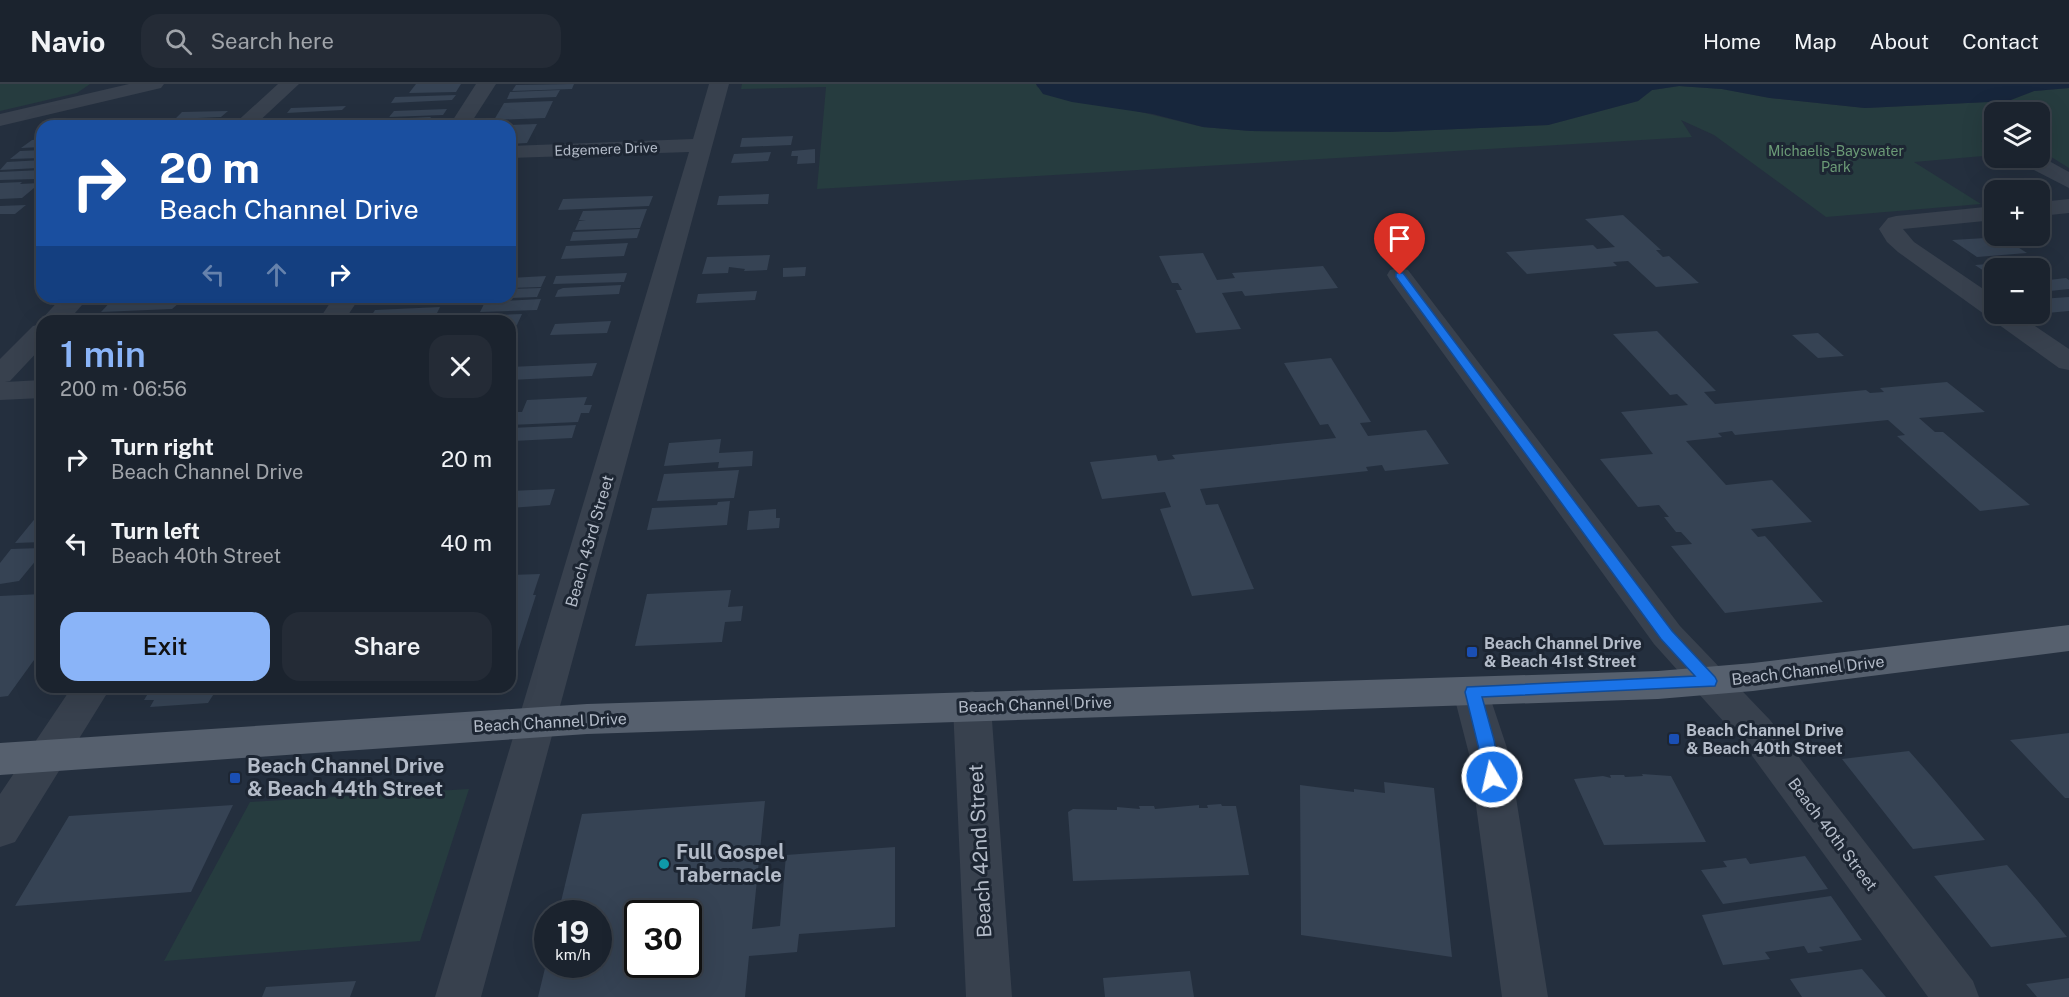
<!DOCTYPE html>
<html lang="en">
<head>
<meta charset="utf-8">
<style>
	body { margin:0; font-family:"Public Sans",sans-serif; background:#242b36; color:#f1f3f6; height:100vh; display:flex; flex-direction:column; font-size:22px; white-space:nowrap }
	* { box-sizing:border-box; margin:0 }
	p { font-size:20px; color:#a0a4aa }
	.icon { flex:none; width:33px; height:33px; fill:none; stroke:currentColor; stroke-width:2; stroke-linecap:round; stroke-linejoin:round }
	.map { position:relative; flex:1; overflow:hidden }
	.panel { position:absolute; left:36px; top:231px; width:480px; height:378px; display:flex; flex-direction:column; background:#1b232e; border-radius:18px; box-shadow:0 6px 24px #0002,0 0 0 2px #39404a }
	.panel>* { flex:none }
	.hud { position:absolute; left:36px; top:36px; width:480px; height:183px; border-radius:18px; box-shadow:0 6px 24px #0002,0 0 0 2px #39404a; background:#1a4fa0; color:#fff; overflow:hidden }
	.tools { position:absolute; left:1984px; top:18px; display:grid; gap:12px }
	.tools a { display:grid; place-items:center; width:66px; height:66px; border-radius:12px; background:#1b232e; box-shadow:0 6px 24px #0002,0 0 0 2px #39404a; font-size:30px }
	.speed { position:absolute; left:534px; top:816px; display:flex; gap:12px; font-size:30px; font-weight:700; text-align:center }
	.speed>* { display:grid; place-content:center; width:78px; height:78px; border-radius:50%; background:#1b232e; box-shadow:0 6px 24px #0002,0 0 0 2px #39404a; line-height:1 }
	.speed small { font-size:15px; font-weight:400 }
	.speed .limit { border:3px solid #111; border-radius:9px; background:#fff; color:#111 }
	.pin { position:absolute; display:grid; place-items:center; width:51px; height:51px; color:#fff; margin:-62px -26px; border-radius:50% 50% 50% 0; rotate:-45deg; box-shadow:0 0 6px #0007 }
	.pin .icon { rotate:45deg }
	.me { position:absolute; width:66px; margin:-33px; rotate:351deg; stroke-linejoin:round; filter:drop-shadow(0 0 4px #0008) }
	.turn { display:flex; align-items:center; gap:21px; height:126px; padding:0 24px; font-size:27px }
	.turn .icon { width:78px; height:78px; stroke-width:2.5 }
	.turn b { display:block; font-size:42px; line-height:51px }
	.lanes { display:flex; align-items:center; height:57px; padding:0 24px; background:#0003; justify-content:center; gap:30px; direction:ltr }
	.lanes .off { opacity:.35 }
	.round { display:grid; place-items:center; flex:none; width:63px; height:63px; border-radius:18px; background:#242b36 }
	.overview { display:flex; align-items:center; justify-content:space-between; height:102px; padding:0 24px }
	h1 { font-size:36px; font-weight:600; line-height:45px; color:#8ab4f8 }
	.button { display:flex; gap:12px; margin-top:auto; padding:12px 24px }
	.button a { flex:1; height:69px; border-radius:18px; background:#8ab4f8; color:#111; font-size:24px; font-weight:600; line-height:69px; text-align:center }
	.button a+a { background:#242b36; color:#f1f3f6 }
	ul { padding:0; list-style:none }
	li { display:flex; align-items:center; gap:18px; height:84px; padding:0 24px }
	li div { flex:1 }
	li b { display:block; font-size:22px }
	li em { font-style:normal }
	header { display:flex; align-items:center; gap:36px; box-sizing:border-box; height:84px; padding:0 30px; background:#1b232e; border-bottom:2px solid #39404a }
	header strong { font-size:28px }
	nav { display:flex; gap:33px; margin-inline-start:auto; font-size:21px }
	.search { width:420px; height:54px; background:#242b36; display:flex; align-items:center; gap:15px; box-sizing:border-box; padding:0 21px; border-radius:18px; color:#a0a4aa; font-size:22px }
	.map>svg:first-child { display:block }
</style>
</head>
<body>
<header>
<strong>Navio</strong>
<div class="search"><svg class="icon" aria-label="search" viewBox="0 0 24 24"><circle cx="10" cy="10" r="6"/><path d="M15 15l6 6"/></svg>Search here</div>
<nav><a>Home</a><a>Map</a><a>About</a><a>Contact</a></nav>
</header>
<div class="map">
<svg width="2069" height="913" viewBox="0 0 2069 913">
	<rect width="100%" height="100%" fill="#242f3e"/>
	<!-- green -->
	<path fill="#263c3f" d="M 0,0 L 90,0 L 77,9 L 0,27 Z
		M 742,0 L 1036,0 L 1037,3 L 1203,43 L 1251,47 L 1388,48 L 1548,41 L 1638,17 L 1652,6 L 1679,2 L 1722,5 L 1770,14 L 1865,24 L 2008,17 L 2034,7 L 2069,4 L 2069,84 L 2040,66 L 2040,28 L 1995,28 L 1995,56 L 1981,57 L 1995,66 L 1995,71 L 1914,78 L 1981,120 L 1826,133 L 1714,51 L 1681,36 L 1692,53 L 817,105 L 826,3 L 741,5 Z
		M 469,705 L 420,857 L 164,877 L 250,718 Z"/>
	<!-- water -->
	<path fill="#17263c" d="M 1036,0 L 2069,0 L 2069,4 L 2034,7 L 2008,17 L 1865,24 L 1770,14 L 1722,5 L 1679,2 L 1652,6 L 1638,17 L 1548,41 L 1388,48 L 1251,47 L 1203,43 L 1153,30 L 1072,18 L 1043,10 Z"/>
	<!-- building -->
	<path fill="#364354" fill-rule="evenodd" d="M 416,0 L 461,0 L 456,8 L 409,9 Z
		M 574,0 L 572,5 L 512,7 L 516,1 Z
		M 560,6 L 556,13 L 507,15 L 510,8 Z
		M 456,11 L 452,16 L 391,19 L 395,13 Z
		M 553,17 L 545,34 L 494,36 L 504,19 Z
		M 346,22 L 342,26 L 287,29 L 291,24 Z
		M 447,25 L 443,31 L 389,33 L 394,27 Z
		M 228,27 L 221,33 L 175,35 L 182,28 Z
		M 431,33 L 424,42 L 379,42 L 385,35 Z
		M 537,40 L 527,59 L 510,60 L 510,41 Z
		M 793,52 L 791,61 L 740,63 L 742,54 Z
		M 42,55 L 42,63 L 21,64 L 32,56 Z
		M 815,65 L 815,79 L 797,80 L 798,72 L 791,72 L 792,67 Z
		M 42,66 L 42,74 L 10,75 L 20,67 Z
		M 771,68 L 768,77 L 731,79 L 734,70 Z
		M 42,76 L 38,84 L 0,86 L 7,78 Z
		M 42,86 L 36,95 L 0,96 L 0,88 Z
		M 22,98 L 20,100 L 40,99 L 22,114 L 0,115 L 0,99 Z
		M 769,110 L 768,120 L 717,121 L 719,112 Z
		M 653,112 L 649,122 L 558,126 L 563,115 Z
		M 26,121 L 15,130 L 0,130 L 0,122 Z
		M 647,125 L 640,144 L 575,146 L 579,137 L 586,137 L 579,136 L 583,127 Z
		M 1623,131 L 1661,166 L 1656,166 L 1663,173 L 1669,172 L 1699,199 L 1656,203 L 1628,177 L 1613,178 L 1617,182 L 1527,190 L 1506,168 L 1593,161 L 1597,165 L 1615,163 L 1585,135 Z
		M 640,145 L 637,154 L 570,157 L 573,148 Z
		M 2002,153 L 2027,169 L 1977,173 L 1952,156 Z
		M 628,159 L 624,172 L 561,175 L 566,162 Z
		M 1203,169 L 1217,196 L 1235,194 L 1232,189 L 1323,182 L 1338,204 L 1245,212 L 1242,207 L 1222,209 L 1241,245 L 1196,249 L 1176,206 L 1182,206 L 1178,199 L 1172,199 L 1159,172 Z
		M 770,171 L 767,186 L 744,187 L 745,185 L 729,183 L 728,189 L 702,190 L 707,173 Z
		M 2027,177 L 2039,184 L 1995,184 L 1995,193 L 1993,193 L 1975,181 Z
		M 806,183 L 805,192 L 783,193 L 783,184 Z
		M 627,189 L 624,198 L 553,200 L 556,192 Z
		M 546,192 L 541,203 L 510,204 L 510,194 Z
		M 2066,194 L 2069,196 L 2069,205 L 2040,208 L 2040,197 Z
		M 621,201 L 619,210 L 555,213 L 558,206 L 563,204 Z
		M 541,204 L 537,213 L 510,214 L 510,205 Z
		M 757,207 L 755,216 L 696,219 L 698,210 Z
		M 115,213 L 186,213 L 172,225 L 101,228 Z
		M 453,213 L 483,213 L 480,218 L 449,220 Z
		M 2069,213 L 2069,227 L 2047,229 L 2040,225 L 2040,215 Z
		M 541,215 L 537,226 L 480,228 L 485,218 Z
		M 440,223 L 433,237 L 368,237 L 375,226 Z
		M 522,230 L 517,241 L 510,241 L 510,237 L 474,237 L 476,232 Z
		M 611,237 L 607,249 L 550,251 L 555,240 Z
		M 1657,247 L 1716,307 L 1704,308 L 1715,320 L 1866,306 L 1870,309 L 1884,308 L 1880,304 L 1947,298 L 1985,328 L 1919,334 L 1935,348 L 1943,348 L 2030,421 L 1980,427 L 1897,352 L 1905,351 L 1888,336 L 1735,351 L 1732,347 L 1718,349 L 1722,353 L 1686,357 L 1726,401 L 1772,396 L 1812,438 L 1751,445 L 1758,453 L 1765,452 L 1823,518 L 1725,529 L 1671,462 L 1692,460 L 1681,448 L 1676,448 L 1664,433 L 1669,433 L 1659,421 L 1638,423 L 1600,375 L 1653,370 L 1621,328 L 1688,321 L 1677,310 L 1670,311 L 1613,250 Z
		M 1818,249 L 1844,272 L 1818,274 L 1792,251 Z
		M 1331,274 L 1371,338 L 1360,339 L 1368,352 L 1426,346 L 1449,380 L 1385,387 L 1382,381 L 1366,383 L 1368,387 L 1200,405 L 1206,421 L 1218,420 L 1254,505 L 1192,512 L 1160,425 L 1171,423 L 1165,408 L 1102,415 L 1090,378 L 1156,371 L 1158,377 L 1175,375 L 1172,371 L 1336,354 L 1328,340 L 1320,341 L 1284,279 Z
		M 597,279 L 592,292 L 510,296 L 510,283 Z
		M 587,313 L 584,321 L 592,321 L 589,329 L 581,329 L 578,338 L 510,341 L 510,328 L 522,328 L 527,316 Z
		M 576,341 L 572,354 L 513,357 L 516,350 L 510,351 L 511,344 Z
		M 721,355 L 719,369 L 753,367 L 752,382 L 718,384 L 719,378 L 664,382 L 669,359 Z
		M 739,386 L 734,414 L 657,417 L 664,390 Z
		M 555,405 L 550,421 L 510,424 L 510,407 Z
		M 730,417 L 727,441 L 647,446 L 652,424 L 717,421 L 718,418 Z
		M 776,425 L 776,434 L 780,434 L 779,444 L 747,446 L 749,427 Z
		M 42,426 L 42,458 L 15,459 Z
		M 42,464 L 42,469 L 19,497 L 0,500 L 0,479 L 11,465 Z
		M 540,490 L 533,511 L 536,511 L 510,592 L 510,491 Z
		M 731,506 L 728,523 L 743,522 L 741,537 L 725,538 L 722,558 L 635,562 L 647,510 Z
		M 42,510 L 42,565 L 8,612 L 0,613 L 0,512 Z
		M 152,603 L 242,603 L 241,606 L 215,608 L 208,619 L 150,623 L 154,616 L 144,616 Z
		M 385,603 L 433,603 L 433,605 L 383,608 Z
		M 2069,649 L 2069,714 L 2065,714 L 2010,656 Z
		M 1909,667 L 1932,693 L 1985,756 L 1913,765 L 1842,675 Z
		M 1642,690 L 1671,692 L 1706,758 L 1604,761 L 1574,695 L 1603,692 L 1611,694 L 1610,691 L 1624,691 L 1625,693 L 1643,692 Z
		M 1384,698 L 1434,704 L 1452,873 L 1301,851 L 1300,701 L 1354,708 L 1354,705 L 1385,709 Z
		M 765,717 L 752,845 L 780,842 L 786,771 L 895,763 L 895,843 L 799,850 L 797,868 L 749,872 L 745,913 L 538,913 L 546,880 L 598,880 L 598,830 L 558,830 L 582,730 ZM 638,830 L 688,830 L 688,880 L 638,880 Z
		M 1221,720 L 1222,722 L 1236,722 L 1249,791 L 1073,797 L 1068,728 L 1073,725 L 1117,726 L 1117,723 L 1140,725 L 1139,722 L 1154,722 L 1155,725 L 1199,721 L 1199,724 L 1208,724 L 1207,721 Z
		M 233,721 L 191,808 L 15,822 L 69,732 Z
		M 1805,772 L 1828,805 L 1723,820 L 1701,786 L 1727,783 L 1723,777 L 1746,774 L 1750,780 Z
		M 2007,781 L 2037,816 L 2067,853 L 1991,863 L 1934,792 Z
		M 1831,812 L 1862,856 L 1819,863 L 1823,867 L 1808,869 L 1804,862 L 1765,868 L 1770,875 L 1723,881 L 1702,831 Z
		M 1862,885 L 1886,913 L 1802,913 L 1790,895 Z
		M 1190,887 L 1194,913 L 1105,913 L 1103,894 Z
		M 2069,894 L 2069,913 L 2037,913 L 2026,900 Z
		M 356,897 L 350,913 L 262,913 L 266,903 Z"/>
	<g fill="none" stroke-linecap="round" stroke-linejoin="round">
		<!-- street -->
		<path fill="#38414e" fill-rule="evenodd" d="M 129,0 L 164,0 L 161,4 L 0,42 L 0,30 Z
			M 278,0 L 299,0 L 254,42 L 232,42 Z
			M 476,0 L 496,0 L 469,42 L 449,42 Z
			M 709,0 L 729,0 L 481,913 L 435,913 L 689,68 L 510,74 L 510,62 L 693,55 Z
			M 2040,72 L 2069,88 L 2069,104 L 2020,79 L 2017,74 Z
			M 2069,115 L 2069,129 L 2040,132 L 2040,118 Z
			M 1995,122 L 1995,136 L 1903,145 L 1914,158 L 1995,213 L 1995,230 L 2017,230 L 2069,265 L 2069,286 L 2059,284 L 1898,168 L 1887,158 L 1879,145 L 1888,134 L 1896,132 Z
			M 1399,184 L 1408,186 L 1680,542 L 1770,636 L 1973,897 L 1979,913 L 1928,913 L 1742,658 L 1654,560 L 1390,196 L 1387,191 L 1390,186 Z
			M 62,213 L 89,213 L 68,237 L 42,237 L 42,263 L 10,297 L 5,298 L 42,296 L 42,314 L 0,316 L 0,275 L 33,242 L 42,240 L 40,237 Z
			M 334,213 L 360,213 L 344,237 L 318,237 Z
			M 1472,593 L 1485,598 L 1509,670 L 1548,913 L 1502,913 L 1469,670 L 1453,608 L 1459,598 Z
			M 72,603 L 111,603 L 15,758 L 0,763 L 0,710 Z
			M 972,607 L 985,611 L 991,622 L 1012,913 L 966,913 L 953,622 L 959,611 Z"/>
		<!-- primary -->
		<path fill="#56606e" fill-rule="evenodd" d="M 2069,541 L 2069,567 L 1753,607 L 1658,615 L 587,650 L 0,691 L 0,659 L 587,620 L 1658,587 L 1753,579 Z"/>
	</g>
	<!-- route -->
	<path fill="#1a73e8" stroke="#114b97" stroke-width="1.5" d="M 1396,189 L 1403,189 L 1672,547 L 1715,593 L 1717,597 L 1715,602 L 1482,613 L 1494,656 L 1501,693 L 1498,698 L 1487,698 L 1465,608 L 1467,603 L 1695,592 L 1661,555 L 1396,193 Z"/>
	<!-- markers -->
	<g fill="#1a4fb4" stroke="#1d2633" stroke-width="2">
		<rect x="1466" y="562" width="12" height="12" rx="3"/>
		<rect x="1668" y="649" width="12" height="12" rx="3"/>
		<rect x="229" y="688" width="12" height="12" rx="3"/>
	</g>
	<circle fill="#0f9aa8" stroke="#1d2633" stroke-width="2" cx="664" cy="780" r="6"/>
	<g text-anchor="middle" stroke-width="6" stroke-linejoin="round" paint-order="stroke">
		<!-- far-street labels -->
		<g font-size="14" fill="#b4bcc9" stroke="#1d2633">
			<text transform="translate(606 65) rotate(-2)" y="5">Edgemere Drive</text>
		</g>
		<!-- far-park labels -->
		<g font-size="14" fill="#6b9a76" stroke="#1d2633">
			<text x="1836" y="72">Michaelis-Bayswater<tspan x="1836" dy="16">Park</tspan></text>
		</g>
		<!-- street labels -->
		<g font-size="16" fill="#b4bcc9" stroke="#1d2633">
			<text transform="translate(589 457) rotate(-74)" y="6">Beach 43rd Street</text>
			<text transform="translate(1808 586) rotate(-7)" y="6">Beach Channel Drive</text>
			<text transform="translate(1035 620) rotate(-2)" y="6">Beach Channel Drive</text>
			<text transform="translate(550 638) rotate(-3)" y="6">Beach Channel Drive</text>
			<text transform="translate(1833 750) rotate(53)" y="6">Beach 40th Street</text>
		</g>
		<!-- poi labels -->
		<g font-size="16" font-weight="bold" fill="#b4bcc9" stroke="#1d2633" text-anchor="start">
			<text x="1484" y="565">Beach Channel Drive<tspan x="1484" dy="18">&amp; Beach 41st Street</tspan></text>
			<text x="1686" y="652">Beach Channel Drive<tspan x="1686" dy="18">&amp; Beach 40th Street</tspan></text>
		</g>
		<!-- near-poi labels -->
		<g font-size="20" font-weight="bold" fill="#b4bcc9" stroke="#1d2633" text-anchor="start">
			<text x="247" y="689">Beach Channel Drive<tspan x="247" dy="23">&amp; Beach 44th Street</tspan></text>
			<text x="676" y="775">Full Gospel<tspan x="676" dy="23">Tabernacle</tspan></text>
		</g>
		<!-- near-street labels -->
		<g font-size="20" fill="#b4bcc9" stroke="#1d2633">
			<text transform="translate(980 767) rotate(-93)" y="7">Beach 42nd Street</text>
		</g>
	</g>
</svg>
<div class="tools">
<a><svg class="icon" aria-label="layers" viewBox="0 0 24 24"><path d="M12 4l9 5-9 5-9-5zM3 14l9 5 9-5"/></svg></a>
<a>+</a>
<a>−</a>
</div>
<div class="speed"><div>19<small>km/h</small></div><div class="limit">30</div></div>
<div class="pin" style="left:1400px;top:191px;background:#d93025"><svg class="icon" aria-label="arrive" viewBox="0 0 24 24"><path d="M6 21V4h12l-3 4 3 4H6"/></svg></div>
<svg class="me" style="left:1492px;top:693px" viewBox="-20 -20 40 40"><circle r="17" fill="#1a73e8" stroke="#fff" stroke-width="3"/><path d="M0-11L8 9 0 5-8 9z" fill="#fff"/></svg>
<div class="hud">
<div class="turn"><svg class="icon" aria-label="right" viewBox="0 0 24 24"><path d="M7 20v-9h11M14 6l5 5-5 5"/></svg><div><b>20 m</b>Beach Channel Drive</div></div>
<div class="lanes"><svg class="icon off" aria-label="left" viewBox="0 0 24 24"><path d="M17 20v-9H6M10 6l-5 5 5 5"/></svg><svg class="icon off" aria-label="ahead" viewBox="0 0 24 24"><path d="M12 20V5M6 11l6-6 6 6"/></svg><svg class="icon" aria-label="right" viewBox="0 0 24 24"><path d="M7 20v-9h11M14 6l5 5-5 5"/></svg></div>
</div>
<section class="panel">
<div class="overview"><div><h1>1 min</h1><p>200 m · 06:56</p></div><a class="round"><svg class="icon" aria-label="close" viewBox="0 0 24 24"><path d="M6 6l12 12M18 6L6 18"/></svg></a></div>
<ul>
<li><svg class="icon" aria-label="right" viewBox="0 0 24 24"><path d="M7 20v-9h11M14 6l5 5-5 5"/></svg><div><b>Turn right</b><p>Beach Channel Drive</p></div><em>20 m</em></li>
<li><svg class="icon" aria-label="left" viewBox="0 0 24 24"><path d="M17 20v-9H6M10 6l-5 5 5 5"/></svg><div><b>Turn left</b><p>Beach 40th Street</p></div><em>40 m</em></li>
</ul>
<div class="button"><a>Exit</a><a>Share</a></div>
</section>
</div>
</body>
</html>
